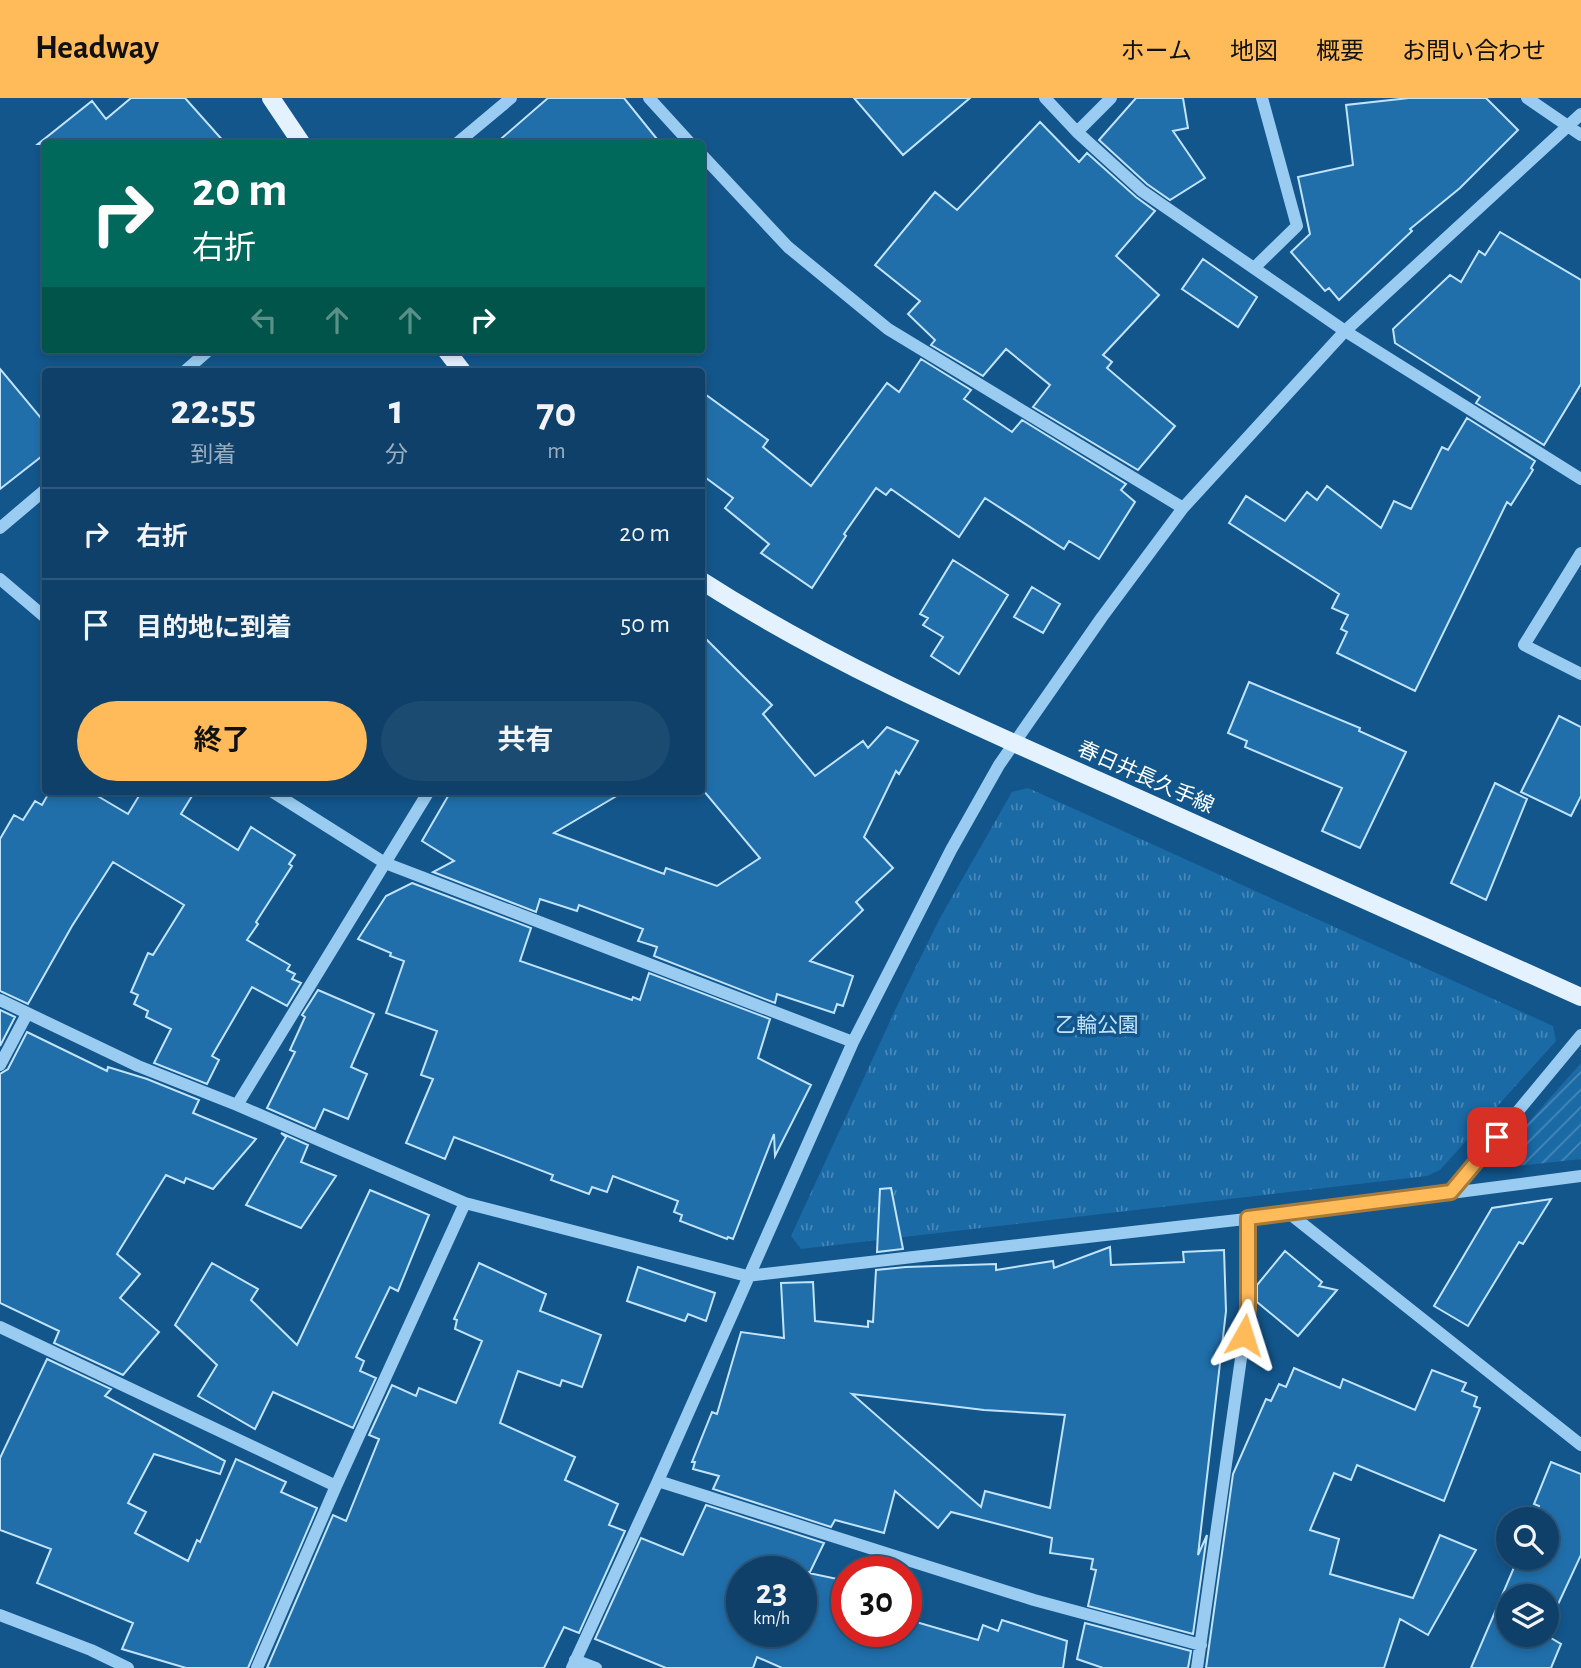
<!DOCTYPE html>
<html lang="ja">
<head>
<meta charset="utf-8">
<style>
	body { margin:0; font-family:"Alegreya Sans","Noto Sans JP",sans-serif; background:#1c4b71; color:#f1f3f6; height:100vh; display:flex; flex-direction:column; font-size:26px; white-space:nowrap }
	* { box-sizing:border-box; margin:0 }
	p { font-size:23px; color:#9bafc0 }
	.icon { flex:none; width:38px; height:38px; fill:none; stroke:currentColor; stroke-width:2; stroke-linecap:round; stroke-linejoin:round }
	.map { position:relative; flex:1; overflow:hidden }
	.drawer { position:absolute; left:42px; top:270px; width:663px; height:427px; display:flex; flex-direction:column; background:#0e4069; border-radius:7px; box-shadow:0 4px 10px #0003,0 0 0 2px #2e597d }
	.drawer>* { flex:none }
	.top-card { position:absolute; left:42px; top:42px; width:663px; height:214px; border-radius:7px; box-shadow:0 4px 10px #0003,0 0 0 2px #2e597d; background:#00695c; color:#fff; overflow:hidden }
	.controls { position:absolute; left:1496px; top:1409px; display:grid; gap:14px }
	.controls a { display:grid; place-items:center; width:63px; height:63px; border-radius:50%; background:#0e4069; box-shadow:0 4px 10px #0003,0 0 0 2px #2e597d; font-size:35px }
	.speed { position:absolute; left:726px; top:1458px; display:flex; gap:14px; font-size:35px; font-weight:700; text-align:center }
	.speed>* { display:grid; place-content:center; width:91px; height:91px; border-radius:50%; background:#0e4069; box-shadow:0 4px 10px #0003,0 0 0 2px #2e597d; line-height:1 }
	.speed small { font-size:18px; font-weight:400 }
	.speed .limit { border:10px solid #d22; background:#fff; color:#111 }
	.pin { position:absolute; display:grid; place-items:center; width:60px; height:60px; color:#fff; margin:-30px; border-radius:14px; box-shadow:0 4px 10px #0006 }
	.me { position:absolute; width:77px; margin:-38px; rotate:6deg; stroke-linejoin:round; filter:drop-shadow(0 0 5px #0008) }
	.turn { display:flex; align-items:center; gap:24px; height:147px; padding:0 35px; font-size:32px }
	.turn .icon { width:91px; height:91px; stroke-width:2.5 }
	.turn b { display:block; font-size:49px; line-height:60px }
	.lanes { display:flex; align-items:center; height:66px; padding:0 35px; background:#0003; justify-content:center; gap:35px; direction:ltr }
	.lanes .off { opacity:.35 }
	.eta { display:flex; justify-content:space-evenly; align-items:center; height:119px; text-align:center }
	.eta b { font-size:42px; font-weight:700; line-height:49px }
	.primary-button { display:flex; gap:14px; margin-top:auto; padding:14px 35px }
	.primary-button a { flex:1; height:80px; border-radius:42px; background:#ffbb5a; color:#111; font-size:28px; font-weight:700; line-height:80px; text-align:center }
	.primary-button a+a { background:#1c4b71; color:#f1f3f6 }
	ul { padding:0; list-style:none }
	li { display:flex; align-items:center; gap:21px; height:91px; padding:0 35px; border-top:2px solid #2e597d }
	li div { flex:1 }
	li b { display:block; font-size:26px }
	li em { font-style:normal }
	header { display:flex; align-items:center; gap:42px; box-sizing:border-box; height:98px; padding:0 35px; background:#ffbb5a; color:#111 }
	header strong { font-size:33px }
	nav { display:flex; gap:38px; margin-inline-start:auto; font-size:24px }
	.map>svg:first-child { display:block }
</style>
</head>
<body>
<header>
<strong>Headway</strong>
<nav><a>ホーム</a><a>地図</a><a>概要</a><a>お問い合わせ</a></nav>
</header>
<div class="map">
<svg width="1581" height="1570" viewBox="0 0 1581 1570">
	<defs>
		<pattern id="park-tufts" width="24" height="20" patternUnits="userSpaceOnUse" patternTransform="scale(1.75)"><rect width="24" height="20" fill="#1a6aa6"/><path d="M3 7l-1-3M5 7V3M7 7l1-3M15 17l-1-3M17 17v-4M19 17l1-3" fill="none" stroke="#4888b8"/></pattern>
		<pattern id="garden-furrows" width="10" height="10" patternUnits="userSpaceOnUse" patternTransform="scale(1.75)"><rect width="10" height="10" fill="#1a6aa6"/><path d="M-1 1l2-2M0 10L10 0M9 11l2-2" fill="none" stroke="#4888b8"/></pattern>
	</defs>
	<rect width="100%" height="100%" fill="#12568c"/>
	<!-- park -->
	<path fill="url(#park-tufts)" d="M 1028,690 L 1553,928 L 1556,943 L 1440,1072 L 1427,1078 L 801,1151 L 791,1138 L 904,893 L 940,820 L 1012,694 Z"/>
	<!-- garden -->
	<path fill="url(#garden-furrows)" d="M 1581,965 L 1581,1061 L 1508,1069 L 1501,1055 Z"/>
	<!-- building -->
	<path fill="#206fab" stroke="#c1e3fc" stroke-width="2" fill-rule="evenodd" d="M 131,0 L 185,0 L 226,46 L 38,46 L 92,3 L 106,21 Z
		M 548,0 L 624,0 L 661,46 L 495,46 Z
		M 854,0 L 970,0 L 903,57 Z
		M 1136,0 L 1183,0 L 1188,30 L 1173,33 L 1205,80 L 1170,102 L 1147,86 L 1099,42 Z
		M 1409,0 L 1486,0 L 1518,32 L 1460,90 L 1410,131 L 1412,133 L 1339,202 L 1329,190 L 1325,193 L 1291,154 L 1310,136 L 1298,79 L 1353,67 L 1346,7 Z
		M 1040,24 L 1079,64 L 1087,55 L 1136,99 L 1155,113 L 1116,158 L 1159,197 L 1103,257 L 1112,264 L 1107,270 L 1175,328 L 1138,372 L 1033,309 L 1050,287 L 1006,251 L 983,278 L 931,247 L 935,242 L 908,216 L 920,203 L 875,167 L 935,94 L 957,112 Z
		M 1500,134 L 1581,182 L 1581,286 L 1544,347 L 1476,305 L 1480,299 L 1395,245 L 1393,231 L 1450,177 L 1461,184 L 1479,153 L 1485,157 Z
		M 1203,161 L 1257,199 L 1238,229 L 1182,191 Z
		M 921,261 L 971,292 L 964,301 L 1012,334 L 1022,322 L 1126,386 L 1121,392 L 1135,404 L 1099,461 L 1069,443 L 1064,451 L 985,400 L 959,439 L 891,391 L 886,397 L 876,390 L 844,436 L 846,438 L 812,490 L 761,455 L 769,446 L 725,410 L 733,400 L 702,377 L 702,294 L 768,342 L 763,349 L 811,388 L 887,285 L 899,294 Z
		M 0,271 L 46,326 L 46,355 L 0,391 Z
		M 1467,320 L 1535,363 L 1531,370 L 1533,372 L 1511,407 L 1507,404 L 1415,593 L 1337,555 L 1347,534 L 1341,531 L 1348,517 L 1332,510 L 1339,496 L 1229,425 L 1246,398 L 1285,423 L 1307,394 L 1317,402 L 1327,388 L 1381,430 L 1394,403 L 1411,411 L 1442,349 L 1448,352 Z
		M 953,462 L 1008,497 L 959,576 L 931,558 L 943,539 L 923,527 L 928,520 L 920,516 Z
		M 1032,489 L 1060,506 L 1043,535 L 1014,519 Z
		M 702,537 L 772,607 L 763,616 L 815,678 L 863,643 L 868,650 L 887,629 L 918,643 L 899,676 L 896,673 L 864,739 L 893,770 L 856,804 L 863,812 L 810,863 L 853,878 L 843,908 L 837,906 L 834,915 L 777,896 L 775,905 L 654,858 L 657,849 L 638,843 L 643,831 L 579,807 L 577,813 L 540,801 L 536,814 L 433,774 L 454,763 L 422,743 L 451,693 L 625,693 L 554,735 L 664,776 L 666,770 L 717,788 L 760,760 L 702,691 Z
		M 1249,584 L 1360,630 L 1359,633 L 1406,654 L 1360,750 L 1322,733 L 1342,690 L 1245,649 L 1247,643 L 1228,635 Z
		M 1559,618 L 1581,629 L 1581,698 L 1571,718 L 1521,694 Z
		M 1495,685 L 1527,701 L 1486,802 L 1451,785 Z
		M 50,693 L 89,693 L 128,716 L 142,693 L 195,693 L 181,716 L 238,752 L 251,729 L 295,757 L 289,766 L 292,768 L 256,824 L 258,826 L 247,842 L 290,867 L 287,872 L 295,876 L 292,881 L 301,885 L 287,908 L 252,889 L 212,958 L 219,962 L 207,986 L 154,965 L 171,931 L 146,919 L 148,913 L 134,906 L 138,897 L 131,894 L 148,855 L 153,857 L 184,807 L 113,764 L 72,828 L 28,906 L 0,893 L 0,741 L 14,717 L 23,722 L 35,703 L 42,707 Z
		M 412,785 L 531,830 L 520,863 L 632,902 L 633,899 L 640,902 L 649,875 L 770,921 L 758,960 L 811,987 L 775,1058 L 774,1036 L 733,1141 L 728,1139 L 727,1141 L 680,1123 L 682,1117 L 674,1114 L 678,1103 L 613,1078 L 607,1094 L 592,1089 L 589,1096 L 551,1082 L 553,1077 L 454,1039 L 445,1061 L 406,1045 L 433,981 L 421,977 L 437,933 L 386,915 L 404,863 L 390,858 L 391,855 L 358,841 L 386,798 Z
		M 318,892 L 374,916 L 351,969 L 367,976 L 348,1021 L 324,1011 L 315,1031 L 267,1010 L 295,954 L 290,952 L 305,919 L 302,917 Z
		M 0,912 L 15,919 L 0,948 Z
		M 27,934 L 107,973 L 108,969 L 147,981 L 199,1002 L 193,1015 L 256,1041 L 213,1091 L 186,1080 L 184,1085 L 166,1077 L 117,1156 L 140,1176 L 120,1200 L 159,1234 L 123,1277 L 54,1245 L 59,1233 L 0,1205 L 0,976 L 8,971 Z
		M 281,1035 L 308,1047 L 301,1064 L 336,1078 L 301,1130 L 246,1107 L 286,1039 Z
		M 891,1090 L 903,1151 L 877,1154 L 880,1091 Z
		M 370,1092 L 429,1117 L 398,1193 L 390,1189 L 356,1259 L 364,1263 L 360,1273 L 376,1280 L 353,1330 L 273,1294 L 255,1331 L 198,1298 L 217,1267 L 175,1227 L 212,1165 L 258,1191 L 251,1202 L 297,1247 Z
		M 1551,1101 L 1523,1146 L 1519,1144 L 1468,1228 L 1434,1208 L 1492,1110 Z
		M 1110,1149 L 1111,1167 L 1184,1164 L 1183,1154 L 1224,1152 L 1226,1213 L 1198,1457 L 1207,1437 L 1193,1536 L 1088,1508 L 1096,1472 L 1091,1471 L 1093,1461 L 1050,1455 L 1052,1440 L 951,1414 L 938,1430 L 895,1393 L 884,1435 L 835,1422 L 831,1429 L 713,1391 L 719,1378 L 693,1371 L 695,1364 L 692,1364 L 712,1314 L 717,1316 L 741,1234 L 784,1240 L 781,1185 L 813,1184 L 815,1223 L 868,1229 L 868,1223 L 873,1224 L 876,1172 L 906,1169 L 996,1166 L 996,1172 L 1053,1163 L 1054,1170 ZM 852,1296 L 984,1312 L 1065,1317 L 1050,1410 L 985,1393 L 981,1409 Z
		M 1285,1153 L 1322,1184 L 1319,1188 L 1337,1192 L 1298,1238 L 1257,1204 L 1257,1187 Z
		M 479,1165 L 546,1196 L 540,1213 L 601,1237 L 582,1289 L 562,1282 L 560,1288 L 518,1273 L 500,1325 L 575,1359 L 565,1382 L 618,1406 L 609,1427 L 625,1433 L 579,1535 L 564,1529 L 544,1570 L 267,1570 L 333,1417 L 346,1423 L 379,1341 L 369,1337 L 392,1287 L 416,1298 L 419,1290 L 456,1305 L 482,1243 L 455,1231 L 457,1222 L 454,1221 Z
		M 638,1169 L 715,1195 L 706,1223 L 688,1216 L 685,1223 L 627,1203 Z
		M 47,1261 L 111,1291 L 105,1298 L 225,1363 L 220,1376 L 154,1356 L 128,1405 L 146,1414 L 135,1435 L 188,1463 L 197,1442 L 200,1444 L 236,1361 L 286,1384 L 281,1394 L 317,1410 L 248,1570 L 186,1570 L 122,1551 L 133,1525 L 37,1485 L 51,1451 L 0,1432 L 0,1360 Z
		M 1294,1270 L 1340,1290 L 1343,1281 L 1415,1312 L 1432,1272 L 1466,1285 L 1462,1293 L 1477,1299 L 1474,1308 L 1480,1310 L 1444,1403 L 1357,1367 L 1351,1382 L 1334,1375 L 1310,1432 L 1339,1441 L 1330,1476 L 1413,1500 L 1440,1437 L 1476,1452 L 1428,1537 L 1400,1521 L 1384,1570 L 1206,1570 L 1233,1376 L 1266,1301 L 1271,1303 L 1279,1286 L 1286,1289 Z
		M 1551,1364 L 1581,1376 L 1581,1457 L 1547,1530 L 1547,1498 L 1508,1498 L 1508,1536 L 1544,1536 L 1561,1546 L 1551,1570 L 1471,1570 L 1518,1460 L 1547,1460 L 1547,1421 L 1534,1421 L 1539,1408 L 1534,1406 Z
		M 706,1407 L 824,1445 L 810,1474 L 804,1474 L 847,1483 L 847,1533 L 906,1533 L 906,1521 L 978,1542 L 983,1527 L 998,1533 L 1002,1522 L 1067,1543 L 1063,1570 L 782,1570 L 757,1559 L 753,1570 L 666,1570 L 595,1541 L 641,1440 L 683,1457 ZM 742,1474 L 802,1474 L 802,1533 L 742,1533 Z
		M 1085,1525 L 1191,1553 L 1188,1570 L 1103,1570 L 1077,1561 Z"/>
	<g fill="none" stroke-linecap="round" stroke-linejoin="round">
		<!-- minor -->
		<path stroke="#9accf1" stroke-width="12" d="M 649,0 L 691,46
			M 1045,0 L 1077,34 L 1142,93 L 1345,233 L 1581,381
			M 1527,0 L 1581,37
			M 1077,34 L 1111,0
			M 456,46 L 511,0
			M 702,57 L 788,149 L 888,231 L 1183,410
			M 1254,170 L 1297,128 L 1262,0
			M 185,273 L 209,252
			M 0,430 L 46,391
			M 1581,455 L 1524,547 L 1581,576
			M 0,481 L 46,520
			M 271,693 L 385,765 L 853,944
			M 0,902 L 138,968 L 237,1007 L 465,1105 L 747,1178 L 1290,1116 L 1581,1078
			M 0,967 L 27,916
			M 237,1007 L 429,693
			M 1451,1094 L 1581,937
			M 1290,1116 L 1581,1347
			M 0,1229 L 336,1388
			M 658,1383 L 1034,1502 L 1201,1547
			M 0,1517 L 91,1552 L 128,1570
			M 575,1562 L 596,1570
			M 257,1570 L 336,1388 L 465,1105
			M 572,1570 L 658,1383 L 853,944 L 951,752 L 999,667 L 1102,519 L 1183,410 L 1345,233 L 1581,16
			M 1197,1570 L 1248,1211 L 1248,1120"/>
		<!-- major -->
		<path stroke="#e4f2ff" stroke-width="18" d="M 271,0 L 302,46
			M 446,252 L 462,273
			M 702,483 C 831,566 973,627 1113,689 C 1269,759 1425,829 1581,899"/>
	</g>
	<g fill="none" stroke-linecap="round" stroke-linejoin="round">
		<defs>
			<path id="route" d="M 1244,1237 L 1248,1211 L 1248,1120 L 1451,1094 L 1497,1039"/>
		</defs>
		<!-- route casing -->
		<use href="#route" stroke="#a67a3a" stroke-width="18"/>
		<!-- route -->
		<use href="#route" stroke="#ffbb5a" stroke-width="12"/>
	</g>
	<g text-anchor="middle" stroke-width="7" stroke-linejoin="round" paint-order="stroke">
		<!-- street labels -->
		<g font-size="21" fill="#fff" stroke="#12568c">
			<text transform="translate(1146 679) rotate(24)" y="7">春日井長久手線</text>
		</g>
		<!-- park labels -->
		<g font-size="21" fill="#c1e3fc" stroke="#12568c">
			<text x="1097" y="934">乙輪公園</text>
		</g>
	</g>
</svg>
<div class="controls">
<a><svg class="icon" aria-label="search" viewBox="0 0 24 24"><circle cx="10" cy="10" r="6"/><path d="M15 15l6 6"/></svg></a>
<a><svg class="icon" aria-label="layers" viewBox="0 0 24 24"><path d="M12 4l9 5-9 5-9-5zM3 14l9 5 9-5"/></svg></a>
</div>
<div class="speed"><div>23<small>km/h</small></div><div class="limit">30</div></div>
<div class="pin" style="left:1497px;top:1039px;background:#d93025"><svg class="icon" aria-label="arrive" viewBox="0 0 24 24"><path d="M6 21V4h12l-3 4 3 4H6"/></svg></div>
<svg class="me" style="left:1244px;top:1237px" viewBox="-20 -20 40 40"><path d="M0-17L14 15 0 8-14 15z" fill="#ffbb5a" stroke="#fff" stroke-width="4"/></svg>
<div class="top-card">
<div class="turn"><svg class="icon" aria-label="right" viewBox="0 0 24 24"><path d="M7 20v-9h11M14 6l5 5-5 5"/></svg><div><b>20 m</b>右折</div></div>
<div class="lanes"><svg class="icon off" aria-label="left" viewBox="0 0 24 24"><path d="M17 20v-9H6M10 6l-5 5 5 5"/></svg><svg class="icon off" aria-label="ahead" viewBox="0 0 24 24"><path d="M12 20V5M6 11l6-6 6 6"/></svg><svg class="icon off" aria-label="ahead" viewBox="0 0 24 24"><path d="M12 20V5M6 11l6-6 6 6"/></svg><svg class="icon" aria-label="right" viewBox="0 0 24 24"><path d="M7 20v-9h11M14 6l5 5-5 5"/></svg></div>
</div>
<section class="drawer">
<div class="eta">
<div><b>22:55</b><p>到着</p></div>
<div><b>1</b><p>分</p></div>
<div><b>70</b><p>m</p></div>
</div>
<ul>
<li><svg class="icon" aria-label="right" viewBox="0 0 24 24"><path d="M7 20v-9h11M14 6l5 5-5 5"/></svg><div><b>右折</b></div><em>20 m</em></li>
<li><svg class="icon" aria-label="arrive" viewBox="0 0 24 24"><path d="M6 21V4h12l-3 4 3 4H6"/></svg><div><b>目的地に到着</b></div><em>50 m</em></li>
</ul>
<div class="primary-button"><a>終了</a><a>共有</a></div>
</section>
</div>
</body>
</html>
